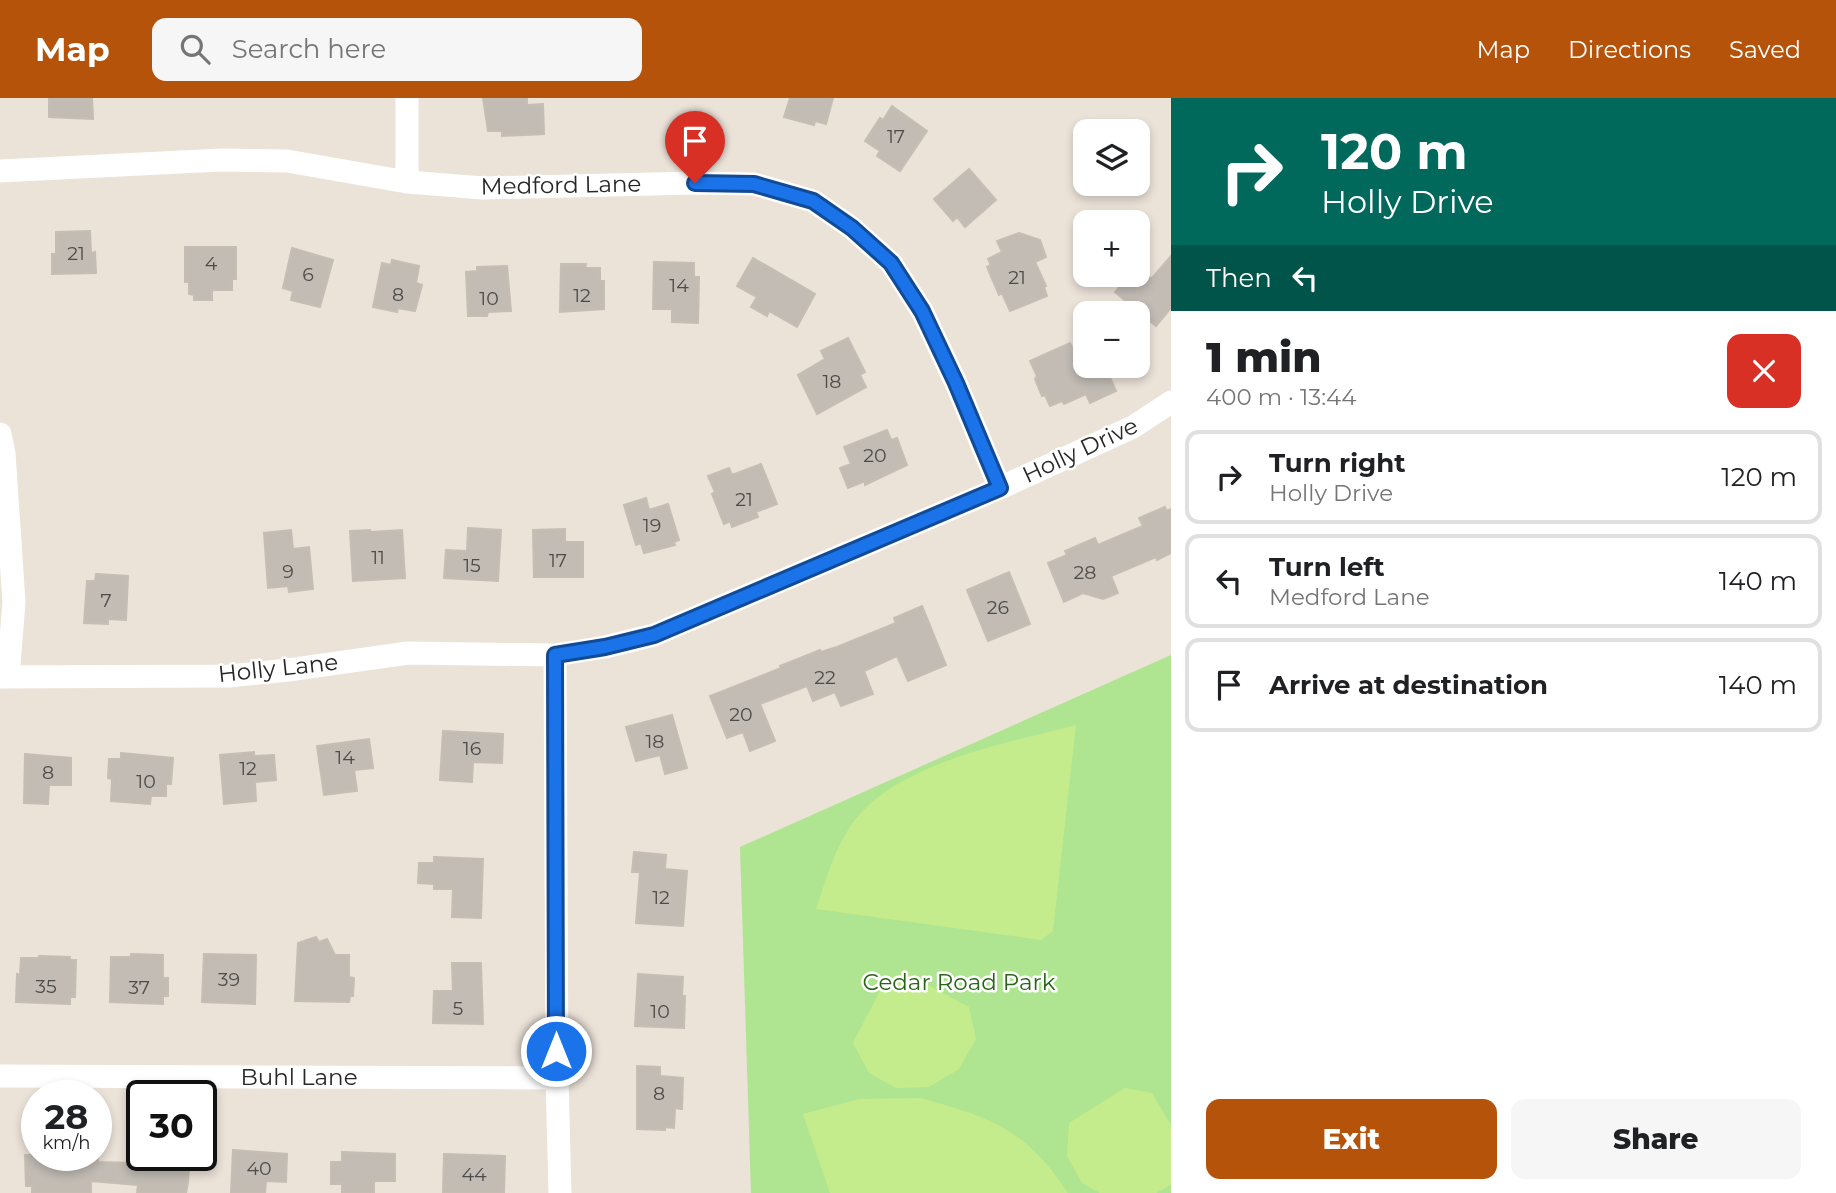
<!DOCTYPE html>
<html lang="en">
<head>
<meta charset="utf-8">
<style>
	body { margin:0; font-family:Montserrat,sans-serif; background:#f6f6f6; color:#202124; height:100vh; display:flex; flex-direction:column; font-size:26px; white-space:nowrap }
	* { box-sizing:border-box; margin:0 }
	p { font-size:23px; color:#757577 }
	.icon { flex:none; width:38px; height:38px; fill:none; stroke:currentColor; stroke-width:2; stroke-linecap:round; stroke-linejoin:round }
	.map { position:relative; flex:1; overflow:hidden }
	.side { display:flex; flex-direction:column; background:#fff; width:665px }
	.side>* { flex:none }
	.top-card { background:#00695c; color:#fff; overflow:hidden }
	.buttons { position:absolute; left:1073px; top:21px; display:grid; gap:14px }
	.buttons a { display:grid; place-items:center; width:77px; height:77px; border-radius:14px; background:#fff; box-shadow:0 4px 10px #0003; font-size:35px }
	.speed { position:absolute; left:21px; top:982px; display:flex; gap:14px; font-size:35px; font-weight:700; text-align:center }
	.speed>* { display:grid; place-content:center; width:91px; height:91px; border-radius:50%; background:#fff; box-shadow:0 4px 10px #0003; line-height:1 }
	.speed small { font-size:18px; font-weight:400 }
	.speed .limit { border:4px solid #111; border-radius:10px; background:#fff; color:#111 }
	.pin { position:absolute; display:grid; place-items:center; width:60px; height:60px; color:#fff; margin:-72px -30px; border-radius:50% 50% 50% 0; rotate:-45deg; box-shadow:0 0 7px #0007 }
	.pin .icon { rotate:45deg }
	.me { position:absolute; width:77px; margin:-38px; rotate:0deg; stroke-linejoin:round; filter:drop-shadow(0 0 5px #0008) }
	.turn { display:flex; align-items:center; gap:24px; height:147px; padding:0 35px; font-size:32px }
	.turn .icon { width:91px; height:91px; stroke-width:2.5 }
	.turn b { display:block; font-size:49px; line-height:60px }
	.then { display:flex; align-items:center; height:66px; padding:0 35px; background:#0003; gap:14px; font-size:26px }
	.round { display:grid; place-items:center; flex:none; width:74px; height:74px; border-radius:14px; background:#f6f6f6 }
	.head { display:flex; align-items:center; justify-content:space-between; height:119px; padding:0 35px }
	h1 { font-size:42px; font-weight:800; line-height:52px }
	.primary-button { display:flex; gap:14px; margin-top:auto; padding:14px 35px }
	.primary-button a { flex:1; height:80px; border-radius:14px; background:#b45309; color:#fff; font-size:28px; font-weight:800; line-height:80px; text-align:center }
	.primary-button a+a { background:#f6f6f6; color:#202124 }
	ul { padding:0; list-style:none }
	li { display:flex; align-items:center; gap:21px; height:94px; margin:0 14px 10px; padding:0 21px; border:4px solid #e0e0e0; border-radius:14px }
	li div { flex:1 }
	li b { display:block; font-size:26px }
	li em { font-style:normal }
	header { display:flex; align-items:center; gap:42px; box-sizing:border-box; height:98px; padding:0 35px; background:#b45309; color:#fff }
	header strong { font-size:33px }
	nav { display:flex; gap:38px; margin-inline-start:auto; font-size:24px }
	.search { width:490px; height:63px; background:#f6f6f6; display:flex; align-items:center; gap:18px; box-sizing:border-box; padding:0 24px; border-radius:14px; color:#757577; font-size:26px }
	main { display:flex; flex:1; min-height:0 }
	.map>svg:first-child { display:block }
</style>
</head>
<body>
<header>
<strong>Map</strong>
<div class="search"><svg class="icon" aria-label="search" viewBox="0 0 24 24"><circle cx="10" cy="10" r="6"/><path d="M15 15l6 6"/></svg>Search here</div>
<nav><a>Map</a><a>Directions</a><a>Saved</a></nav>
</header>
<main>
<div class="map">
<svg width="1171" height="1095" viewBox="0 0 1171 1095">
	<rect width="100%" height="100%" fill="#ebe2d8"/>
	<!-- green -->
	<path fill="#afe491" d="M 1171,557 L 1171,1095 L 751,1095 L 740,749 Z"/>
	<!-- pitch -->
	<path fill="#c5ec8c" d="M 1076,627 L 1053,833 L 1041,842 L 816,811 C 825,784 833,756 848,732 C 890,665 1005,646 1076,627 Z
		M 909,877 L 969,909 L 976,941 L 959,971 L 929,989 L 896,990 L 869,975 L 853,945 L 883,887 Z
		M 1125,990 L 1152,995 L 1171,1027 L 1171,1087 L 1156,1095 L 1100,1095 L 1082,1085 L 1067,1058 L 1069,1025 Z
		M 920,1000 C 990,1019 1026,1031 1068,1095 L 830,1095 L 803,1016 L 859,1001 Z"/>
	<!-- building -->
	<path fill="#c2bcb5" stroke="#c6beb2" stroke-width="2" d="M 49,0 L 92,0 L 93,21 L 49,19 Z
		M 483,0 L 527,0 L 527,7 L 543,6 L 544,36 L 502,38 L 502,33 L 488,33 Z
		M 790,0 L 833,0 L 826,26 L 815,23 L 814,27 L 784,19 Z
		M 892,8 L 927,33 L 900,73 L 877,58 L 880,53 L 865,43 L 880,20 L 883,22 Z
		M 969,71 L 996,102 L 965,129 L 957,119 L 953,123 L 934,101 Z
		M 90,133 L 91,155 L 95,154 L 96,175 L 52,176 L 52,156 L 56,156 L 56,134 Z
		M 1019,135 L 1040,142 L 1046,159 L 1035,164 L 1046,188 L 1044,189 L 1047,198 L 1010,213 L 1002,195 L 999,197 L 987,169 L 991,167 L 988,161 L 1002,154 L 997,143 Z
		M 185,149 L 236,149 L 236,181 L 232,181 L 232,192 L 212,192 L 212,202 L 194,202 L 194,197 L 189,196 L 189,184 L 185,184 Z
		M 292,150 L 333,162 L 320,209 L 291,202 L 293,193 L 283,190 Z
		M 1171,158 L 1171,210 L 1156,228 L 1115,194 L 1126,181 L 1138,191 L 1148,179 L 1152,180 Z
		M 753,160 L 815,196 L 797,229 L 769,213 L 767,218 L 751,209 L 757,199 L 737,188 Z
		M 392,162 L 419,168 L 416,185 L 422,187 L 415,213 L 398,210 L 397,214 L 373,209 L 382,165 L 391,167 Z
		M 654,164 L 694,165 L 694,179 L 699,179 L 698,225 L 672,224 L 672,211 L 653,211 Z
		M 561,166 L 586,166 L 585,170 L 600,170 L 600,183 L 604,183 L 604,211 L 560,214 Z
		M 507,168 L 511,213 L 488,214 L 487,218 L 468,218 L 466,174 L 477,173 L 477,169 Z
		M 848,240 L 865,274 L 860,277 L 866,289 L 817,316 L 798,277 L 825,261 L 821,253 Z
		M 1070,245 L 1080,268 L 1105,268 L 1116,293 L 1090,305 L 1086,296 L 1064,306 L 1062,303 L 1050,308 L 1045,297 L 1042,298 L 1035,281 L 1037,278 L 1030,263 Z
		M 887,332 L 891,342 L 897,340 L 907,367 L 865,387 L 865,383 L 848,390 L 840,370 L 851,366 L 844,349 Z
		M 761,366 L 777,406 L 756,414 L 758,419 L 732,429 L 730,423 L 724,426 L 712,396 L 715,394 L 708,378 L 729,370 L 732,377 Z
		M 646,400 L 649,412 L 668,406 L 679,442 L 674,444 L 675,447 L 644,455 L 641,445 L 636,447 L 624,407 Z
		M 1165,409 L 1166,413 L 1171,411 L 1171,455 L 1157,462 L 1156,459 L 1111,478 L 1118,495 L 1103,501 L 1083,495 L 1064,504 L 1048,465 L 1067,457 L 1065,453 L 1095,440 L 1098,447 L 1143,428 L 1139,420 Z
		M 468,430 L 501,432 L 498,483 L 444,480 L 446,452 L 467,453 Z
		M 565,431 L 565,444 L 583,444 L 583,479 L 534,479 L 533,432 Z
		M 291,432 L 293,451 L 309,449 L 313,491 L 289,494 L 288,488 L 268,490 L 264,435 Z
		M 370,432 L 370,434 L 402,432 L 405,480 L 353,483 L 350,433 Z
		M 1009,474 L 1030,526 L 988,543 L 967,492 Z
		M 96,476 L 128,478 L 126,522 L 108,521 L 108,526 L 84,525 L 87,483 L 95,483 Z
		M 922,508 L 946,567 L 908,583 L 897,558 L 864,573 L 873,596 L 841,608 L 835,594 L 813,603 L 807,588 L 760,606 L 775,643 L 750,653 L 743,634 L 727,640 L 710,598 L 781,570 L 780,568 L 820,552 L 821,554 L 837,549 L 896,525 L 894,520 Z
		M 672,617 L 687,670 L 665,676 L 660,657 L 636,663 L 626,629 Z
		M 443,633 L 503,636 L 502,665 L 473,664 L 472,684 L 440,682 Z
		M 369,641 L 373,670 L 354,672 L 357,693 L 324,697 L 317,648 Z
		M 254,654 L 254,658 L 274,657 L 276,682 L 255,684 L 256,703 L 224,706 L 220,657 Z
		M 121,655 L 173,660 L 171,686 L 166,686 L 166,698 L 151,698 L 150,706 L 111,703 L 112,681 L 108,680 L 109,661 L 121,661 Z
		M 25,656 L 71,660 L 71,687 L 49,687 L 48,706 L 24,705 Z
		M 634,754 L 666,757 L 665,771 L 687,773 L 683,828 L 636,825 L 640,774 L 632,774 Z
		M 434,759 L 483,761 L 481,820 L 452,819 L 453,791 L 434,791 L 434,786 L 418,785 L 419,765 L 434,765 Z
		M 316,839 L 319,844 L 327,841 L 335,857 L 349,857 L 349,879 L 354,880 L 353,898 L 350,898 L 349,904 L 295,903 L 298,845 Z
		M 131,856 L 163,857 L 163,880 L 168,880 L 168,898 L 163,898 L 163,906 L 110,904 L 111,859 L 131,859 Z
		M 204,856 L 256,857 L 255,906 L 202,904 Z
		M 39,858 L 70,859 L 70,862 L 76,862 L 75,899 L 70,899 L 70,906 L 16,904 L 17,876 L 20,877 L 21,860 L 39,860 Z
		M 452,865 L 481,865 L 483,926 L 433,925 L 434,893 L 453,893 Z
		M 638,876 L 683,879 L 682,898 L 685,898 L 684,930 L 635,928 Z
		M 637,968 L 660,969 L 660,978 L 683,980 L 682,1011 L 675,1010 L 674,1030 L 665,1029 L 665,1032 L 637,1031 Z
		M 233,1052 L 287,1056 L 286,1084 L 266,1083 L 265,1095 L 231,1095 Z
		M 342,1054 L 395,1056 L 395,1083 L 374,1083 L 374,1095 L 342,1095 L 342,1086 L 331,1086 L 331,1064 L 342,1064 Z
		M 444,1056 L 505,1058 L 504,1095 L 443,1095 Z
		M 25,1057 L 98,1057 L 98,1064 L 136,1065 L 136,1057 L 190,1057 L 188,1084 L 186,1095 L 137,1095 L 138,1087 L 91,1083 L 91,1095 L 32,1095 L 32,1088 L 26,1088 Z"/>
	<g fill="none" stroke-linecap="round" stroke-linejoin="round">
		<!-- minor -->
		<path stroke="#fff" stroke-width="23" d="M 407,0 L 407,84
			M 0,73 L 221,62 L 287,63 L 407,84 L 483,90 L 695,85 L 754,86 L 813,103 L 852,130 L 891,165 L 922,213 L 956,285 L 1000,390
			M 0,336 L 4,355 L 14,504 L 8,579
			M 555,557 L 557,980 L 560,1095
			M 0,579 L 229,578 L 288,572 L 408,555 L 555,557 L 605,549 L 654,537 L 1000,390 L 1133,329 L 1171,304
			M 0,978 L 557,980"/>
	</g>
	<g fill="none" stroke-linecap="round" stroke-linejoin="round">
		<defs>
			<path id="route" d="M 556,953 L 555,557 L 605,549 L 654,537 L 1000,390 L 956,285 L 922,213 L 891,165 L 852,130 L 813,103 L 754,86 L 695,85"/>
		</defs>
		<!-- route casing -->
		<use href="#route" stroke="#114b97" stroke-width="18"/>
		<!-- route -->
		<use href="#route" stroke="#1a73e8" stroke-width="12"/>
	</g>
	<g text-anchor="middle" stroke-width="5" stroke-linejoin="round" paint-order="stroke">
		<!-- number labels -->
		<g font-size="19" fill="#4e4c4a">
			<text x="896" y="45">17</text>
			<text x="76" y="162">21</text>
			<text x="211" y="172">4</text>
			<text x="308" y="183">6</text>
			<text x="1017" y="186">21</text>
			<text x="679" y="194">14</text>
			<text x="398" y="203">8</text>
			<text x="582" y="204">12</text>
			<text x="489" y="207">10</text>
			<text x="832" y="290">18</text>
			<text x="875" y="364">20</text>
			<text x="744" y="408">21</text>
			<text x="652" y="434">19</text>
			<text x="378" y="466">11</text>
			<text x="558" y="469">17</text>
			<text x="472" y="474">15</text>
			<text x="288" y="480">9</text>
			<text x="1085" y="481">28</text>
			<text x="106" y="509">7</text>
			<text x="998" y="516">26</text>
			<text x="825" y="586">22</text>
			<text x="741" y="623">20</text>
			<text x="655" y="650">18</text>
			<text x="472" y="657">16</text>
			<text x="345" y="666">14</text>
			<text x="248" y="677">12</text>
			<text x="48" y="681">8</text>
			<text x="146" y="690">10</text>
			<text x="661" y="806">12</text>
			<text x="229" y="888">39</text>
			<text x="46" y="895">35</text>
			<text x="139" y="896">37</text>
			<text x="458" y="917">5</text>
			<text x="660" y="920">10</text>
			<text x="659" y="1002">8</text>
			<text x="259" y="1077">40</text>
			<text x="474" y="1083">44</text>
		</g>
		<!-- street labels -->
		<g font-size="23" fill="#272727" stroke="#fff">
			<text transform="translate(561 87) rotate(-1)" y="8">Medford Lane</text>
			<text transform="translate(1080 352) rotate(-25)" y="8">Holly Drive</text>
			<text transform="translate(278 570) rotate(-6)" y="8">Holly Lane</text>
			<text x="299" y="987">Buhl Lane</text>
		</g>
		<!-- park labels -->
		<g font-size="23" fill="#286517" stroke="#fff">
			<text x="959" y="892">Cedar Road Park</text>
		</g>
	</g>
</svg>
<div class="buttons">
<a><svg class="icon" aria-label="layers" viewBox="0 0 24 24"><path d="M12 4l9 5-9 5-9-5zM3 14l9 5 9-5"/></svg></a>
<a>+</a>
<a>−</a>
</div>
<div class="speed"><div>28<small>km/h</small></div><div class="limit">30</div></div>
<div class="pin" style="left:695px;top:85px;background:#d93025"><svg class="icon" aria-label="arrive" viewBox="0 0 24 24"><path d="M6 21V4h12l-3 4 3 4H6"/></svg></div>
<svg class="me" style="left:556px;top:953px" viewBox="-20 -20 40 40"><circle r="17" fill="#1a73e8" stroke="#fff" stroke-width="3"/><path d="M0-11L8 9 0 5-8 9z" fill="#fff"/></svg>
</div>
<section class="side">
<div class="top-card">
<div class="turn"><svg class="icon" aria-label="right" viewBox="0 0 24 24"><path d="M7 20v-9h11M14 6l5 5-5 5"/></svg><div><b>120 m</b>Holly Drive</div></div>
<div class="then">Then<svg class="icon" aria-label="left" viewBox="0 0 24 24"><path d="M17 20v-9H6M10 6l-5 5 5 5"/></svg></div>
</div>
<div class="head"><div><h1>1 min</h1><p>400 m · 13:44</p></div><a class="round" style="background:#d93025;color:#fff"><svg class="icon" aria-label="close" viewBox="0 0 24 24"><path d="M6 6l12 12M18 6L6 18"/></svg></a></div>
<ul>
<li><svg class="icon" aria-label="right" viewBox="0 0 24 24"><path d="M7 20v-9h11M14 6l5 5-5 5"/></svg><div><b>Turn right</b><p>Holly Drive</p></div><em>120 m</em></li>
<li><svg class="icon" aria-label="left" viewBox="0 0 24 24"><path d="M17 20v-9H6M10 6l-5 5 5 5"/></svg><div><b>Turn left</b><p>Medford Lane</p></div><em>140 m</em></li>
<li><svg class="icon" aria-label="arrive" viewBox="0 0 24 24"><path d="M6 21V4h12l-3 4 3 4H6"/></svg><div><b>Arrive at destination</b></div><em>140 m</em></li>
</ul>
<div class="primary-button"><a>Exit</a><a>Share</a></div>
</section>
</main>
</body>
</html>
